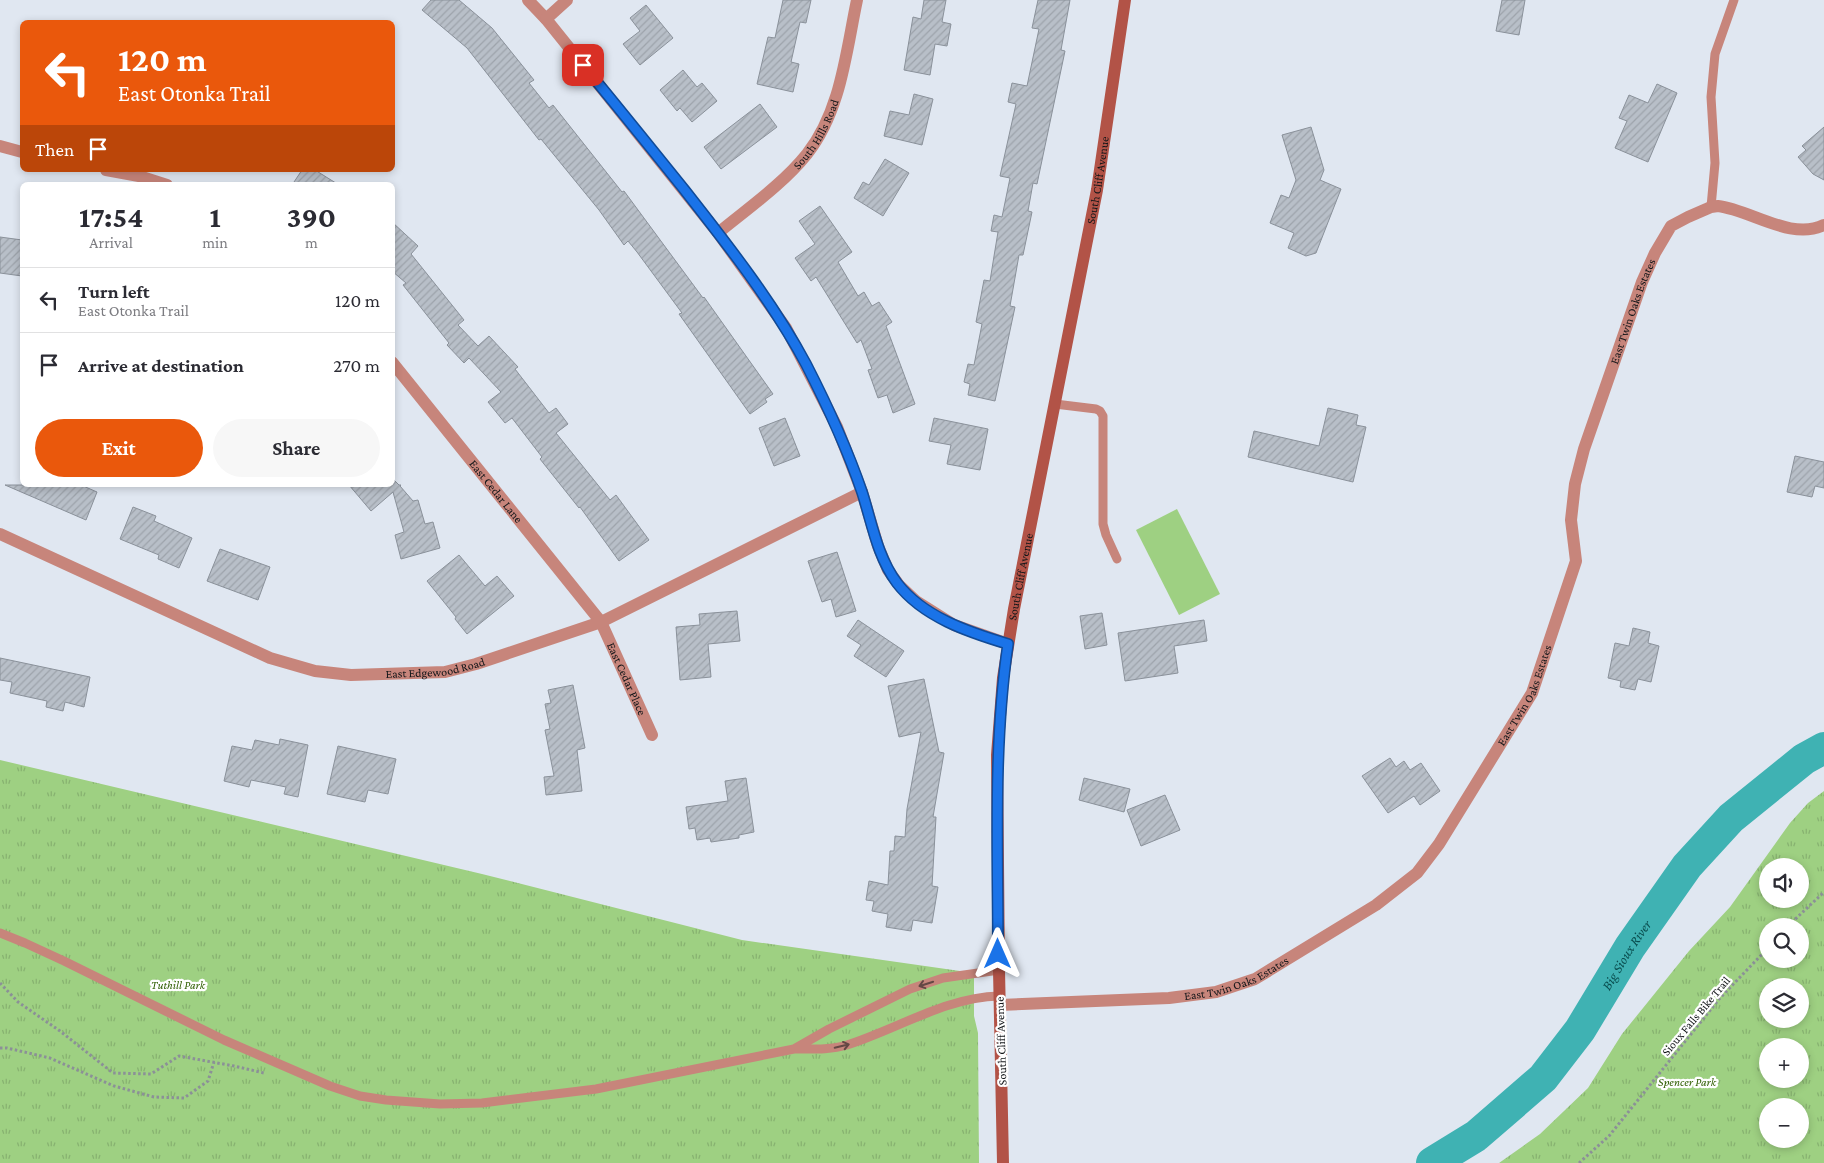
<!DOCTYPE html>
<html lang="en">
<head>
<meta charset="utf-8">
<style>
	body { margin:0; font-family:"Crimson Pro",serif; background:#f7f7f7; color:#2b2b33; height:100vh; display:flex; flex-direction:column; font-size:19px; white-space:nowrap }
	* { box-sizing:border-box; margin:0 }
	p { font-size:16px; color:#7c7c81 }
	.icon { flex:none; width:28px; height:28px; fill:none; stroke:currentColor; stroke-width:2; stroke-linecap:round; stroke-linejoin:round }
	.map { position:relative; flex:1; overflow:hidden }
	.drawer { position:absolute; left:20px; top:182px; width:375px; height:305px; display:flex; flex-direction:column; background:#fff; border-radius:8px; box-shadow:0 2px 8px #0003 }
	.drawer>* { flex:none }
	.top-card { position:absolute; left:20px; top:20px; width:375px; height:152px; border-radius:8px; box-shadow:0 2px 8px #0003; background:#ea580c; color:#fff; overflow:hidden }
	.fabs { position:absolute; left:1759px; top:858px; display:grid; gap:10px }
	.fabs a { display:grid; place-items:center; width:50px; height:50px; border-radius:50%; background:#fff; box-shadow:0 2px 8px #0003; font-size:25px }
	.pin { position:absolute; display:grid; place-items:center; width:42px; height:42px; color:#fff; margin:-21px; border-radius:10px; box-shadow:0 2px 8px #0006 }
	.me { position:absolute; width:55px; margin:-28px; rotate:0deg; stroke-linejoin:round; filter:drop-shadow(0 0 4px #0008) }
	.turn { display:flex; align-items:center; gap:18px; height:105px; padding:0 15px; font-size:22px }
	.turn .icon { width:65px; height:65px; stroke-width:2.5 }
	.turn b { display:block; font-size:35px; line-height:42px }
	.then { display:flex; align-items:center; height:48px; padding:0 15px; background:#0003; gap:10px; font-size:19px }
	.eta { display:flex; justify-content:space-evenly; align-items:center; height:85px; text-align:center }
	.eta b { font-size:30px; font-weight:700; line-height:35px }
	.action { display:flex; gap:10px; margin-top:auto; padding:10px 15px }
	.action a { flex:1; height:58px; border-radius:30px; background:#ea580c; color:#fff; font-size:20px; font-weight:700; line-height:58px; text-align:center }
	.action a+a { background:#f7f7f7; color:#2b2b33 }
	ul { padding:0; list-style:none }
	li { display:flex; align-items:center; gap:15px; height:65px; padding:0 15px; border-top:1px solid #e1e1e2 }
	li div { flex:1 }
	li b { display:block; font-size:19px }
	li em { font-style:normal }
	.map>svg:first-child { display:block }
</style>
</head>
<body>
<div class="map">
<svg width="1824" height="1163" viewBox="0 0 1824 1163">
	<defs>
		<pattern id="park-tufts" width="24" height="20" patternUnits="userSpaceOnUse" patternTransform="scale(1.25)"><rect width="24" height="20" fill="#9ed082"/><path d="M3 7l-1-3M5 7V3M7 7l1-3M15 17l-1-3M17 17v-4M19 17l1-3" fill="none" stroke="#87b270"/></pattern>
		<pattern id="building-hatch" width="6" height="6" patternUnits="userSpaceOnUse" patternTransform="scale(1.25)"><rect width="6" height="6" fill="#b8bfc8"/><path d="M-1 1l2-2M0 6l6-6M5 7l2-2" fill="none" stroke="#9da3ab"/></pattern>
	</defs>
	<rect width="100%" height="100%" fill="#e0e7f1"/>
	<!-- park -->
	<path fill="url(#park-tufts)" fill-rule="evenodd" d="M 0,760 L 482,874 L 742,940 L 974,973 L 974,1016 L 978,1033 L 979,1163 L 0,1163 Z
		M 1824,791 L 1824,1163 L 1499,1163 L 1540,1134 L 1588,1088 L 1622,1034 L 1639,1013 L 1689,951 L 1730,907 L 1790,823 L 1808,803 ZM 1768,866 L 1800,866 L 1800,899 L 1768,899 ZM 1768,926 L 1800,926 L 1800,959 L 1768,959 ZM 1768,986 L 1800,986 L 1800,1019 L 1768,1019 ZM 1768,1046 L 1800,1046 L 1800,1079 L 1768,1079 ZM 1768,1106 L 1800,1106 L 1800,1139 L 1768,1139 Z"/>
	<!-- garden -->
	<path fill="#9ed082" d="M 1177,509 L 1220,594 L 1179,615 L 1136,530 Z"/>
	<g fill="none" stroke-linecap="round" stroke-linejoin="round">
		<!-- river -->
		<path stroke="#3fb2b3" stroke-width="32" id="s1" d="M 1432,1163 L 1476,1136 L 1543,1078 L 1580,1030 L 1630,947 L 1687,866 L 1731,818 L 1804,759 L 1824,748"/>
	</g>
	<!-- building -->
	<path fill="url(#building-hatch)" stroke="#8a919a" d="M 431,0 L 459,0 L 492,28 L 534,80 L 529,83 L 549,108 L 553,105 L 622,192 L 624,191 L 703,298 L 704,297 L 773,394 L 765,399 L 767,402 L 750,414 L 679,314 L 682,313 L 637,252 L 628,241 L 624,245 L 599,210 L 541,139 L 539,140 L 467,48 L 422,10 Z
		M 783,0 L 811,0 L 806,23 L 800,22 L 791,62 L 799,64 L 793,92 L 757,84 L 768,37 L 775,38 Z
		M 924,0 L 946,0 L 942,22 L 951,24 L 947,46 L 935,44 L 930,75 L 904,70 L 913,17 L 921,19 Z
		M 1038,0 L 1070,0 L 1061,50 L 1065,51 L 1037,184 L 1033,183 L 1028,211 L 1032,212 L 1023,255 L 1019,255 L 1010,306 L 1015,307 L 995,401 L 968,395 L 970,384 L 964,382 L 968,364 L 974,365 L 982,324 L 976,322 L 984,280 L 990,281 L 995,250 L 998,232 L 991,231 L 994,215 L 1002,217 L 1010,178 L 1000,176 L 1016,104 L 1008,102 L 1012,83 L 1027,86 L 1039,29 L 1032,28 Z
		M 1502,0 L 1525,0 L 1519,35 L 1496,31 Z
		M 646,5 L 673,38 L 640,65 L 623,44 L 640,31 L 630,18 Z
		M 683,70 L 697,87 L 702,83 L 717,101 L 692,122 L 680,108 L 677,111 L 660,90 Z
		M 1657,84 L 1677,93 L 1648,162 L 1615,148 L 1627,121 L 1619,118 L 1629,95 L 1648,103 Z
		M 914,94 L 933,99 L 922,145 L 884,136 L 890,111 L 909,115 Z
		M 760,104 L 777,127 L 721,169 L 704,147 Z
		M 1311,127 L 1324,170 L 1320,180 L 1341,189 L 1316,253 L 1306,256 L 1288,248 L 1294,233 L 1270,223 L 1281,195 L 1289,198 L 1296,180 L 1282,135 Z
		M 1824,127 L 1824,180 L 1813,174 L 1798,157 L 1806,150 L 1802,146 Z
		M 885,159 L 909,173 L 883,216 L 854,198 L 863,182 L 869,185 Z
		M 302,170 L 315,170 L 339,185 L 292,185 Z
		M 820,206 L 852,252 L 838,262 L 858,296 L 864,292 L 872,306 L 879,302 L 892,322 L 886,326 L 915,404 L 893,413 L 887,395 L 878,398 L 868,370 L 872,369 L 861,340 L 857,343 L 816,277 L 811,281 L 795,258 L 815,244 L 799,221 Z
		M 392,222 L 418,246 L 411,254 L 464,320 L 458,325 L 478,346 L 489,336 L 518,367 L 515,369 L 549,413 L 556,408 L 568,424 L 556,433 L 610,500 L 616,495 L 649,540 L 619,561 L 580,507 L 579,508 L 540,459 L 542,457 L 512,418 L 505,423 L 488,402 L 501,392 L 469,358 L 464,363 L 447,345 L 449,343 L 403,285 L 406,283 L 392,271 Z
		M 0,237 L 22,240 L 22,276 L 0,273 Z
		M 1328,408 L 1358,415 L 1356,425 L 1366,427 L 1353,482 L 1248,457 L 1254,431 L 1319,446 Z
		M 785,418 L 800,456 L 774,466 L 759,428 Z
		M 934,418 L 988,429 L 980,470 L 947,464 L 951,445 L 929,441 Z
		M 1795,456 L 1824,462 L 1824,488 L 1815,486 L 1812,497 L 1787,492 Z
		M 392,478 L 399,485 L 401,485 L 400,486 L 413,501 L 418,500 L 425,524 L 433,522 L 440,548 L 401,559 L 395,535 L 404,532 L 393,492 L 371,511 L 349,485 L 392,485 Z
		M 5,485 L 81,485 L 97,492 L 86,520 Z
		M 133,507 L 156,516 L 154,521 L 192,538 L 179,568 L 158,559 L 159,555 L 120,539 Z
		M 220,549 L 270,567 L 258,600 L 207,581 Z
		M 837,552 L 856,611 L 836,617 L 831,599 L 822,602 L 808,561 Z
		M 459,555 L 485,586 L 497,576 L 514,596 L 467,634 L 455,619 L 456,617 L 427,581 Z
		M 737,611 L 740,641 L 708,644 L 711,677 L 680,680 L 676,627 L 700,625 L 699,614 Z
		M 1102,613 L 1107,645 L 1085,649 L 1080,616 Z
		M 858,620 L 904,651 L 886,677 L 854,656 L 861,645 L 847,636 Z
		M 1204,620 L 1207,641 L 1174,646 L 1178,673 L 1125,681 L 1118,633 Z
		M 1633,628 L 1650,632 L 1648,643 L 1659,646 L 1651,682 L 1638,679 L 1635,690 L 1620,687 L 1621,681 L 1608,678 L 1615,643 L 1629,646 Z
		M 0,658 L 90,677 L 84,707 L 65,702 L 63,711 L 46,707 L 47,701 L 10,693 L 12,682 L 0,680 Z
		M 924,679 L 939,752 L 944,753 L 933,817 L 936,817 L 932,886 L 938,887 L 932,923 L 913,920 L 911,931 L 886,927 L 888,914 L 872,911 L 874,901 L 866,900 L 869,881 L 888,885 L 890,851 L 894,851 L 895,836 L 905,837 L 907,809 L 921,732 L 899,737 L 888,686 Z
		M 573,685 L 585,748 L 577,750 L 582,791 L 546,795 L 544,777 L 554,776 L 545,730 L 550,729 L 545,704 L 551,703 L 548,690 Z
		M 280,739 L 308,745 L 298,797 L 284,794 L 286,787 L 251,780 L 249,787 L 224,781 L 232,746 L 252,750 L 255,740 L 279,745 Z
		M 338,746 L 396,759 L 388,794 L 368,790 L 365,802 L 327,794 Z
		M 1390,758 L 1396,767 L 1404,761 L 1410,770 L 1421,763 L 1440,791 L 1420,805 L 1414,796 L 1388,813 L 1362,776 Z
		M 746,778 L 754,832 L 739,835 L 739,838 L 711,842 L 710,838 L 697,840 L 695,828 L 689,829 L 686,807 L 728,801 L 725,781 Z
		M 1084,778 L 1130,789 L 1124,812 L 1079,800 Z
		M 1165,795 L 1180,830 L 1141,846 L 1127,810 Z"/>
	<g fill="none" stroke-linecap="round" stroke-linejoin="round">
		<!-- path -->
		<path stroke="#8b9097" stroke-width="3" stroke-dasharray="2.5 2.5" stroke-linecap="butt" d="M 1788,926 L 1824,892
			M 0,983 L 18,1002 L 60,1031 L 113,1073 L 151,1074 L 179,1056 L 234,1066 L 264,1073
			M 0,1048 L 7,1048 L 50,1058 L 114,1086 L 154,1097 L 184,1098 L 208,1081 L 214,1062
			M 1579,1163 L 1609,1136 L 1720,998 L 1768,948"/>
		<!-- lane -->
		<path stroke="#c7857b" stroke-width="9" d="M 1711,207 L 1715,163 L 1711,97 L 1715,54 L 1734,0
			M 1055,404 L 1096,409 L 1100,411 L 1103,416 L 1103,524 L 1106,535 L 1117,559
			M 0,933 L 25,943 L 64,961 L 224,1040 L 330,1086 L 360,1096 L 386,1100 L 440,1104 L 482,1103 L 596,1089 L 794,1049 C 812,1049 830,1050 847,1045 C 897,1029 947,997 999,996
			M 794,1049 L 829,1029 L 910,989 L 943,978 L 999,970"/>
		<!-- street -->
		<g stroke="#c7857b" stroke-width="12">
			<path d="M 528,0 L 546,19 L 718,233 L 786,328 L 837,427 L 862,492 L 878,546 L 888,570 L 899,585 L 916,601 L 954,625 L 1008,644"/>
			<path d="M 546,19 L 567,0"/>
			<path d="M 0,146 L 22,152"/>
			<path d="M 106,170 L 139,176 L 167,185"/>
			<path id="s2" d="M 718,233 C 747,209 783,184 807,154 C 841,111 846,52 857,0"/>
			<path id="s3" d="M 392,362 L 601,622 L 652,735"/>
			<path id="s4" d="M 0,534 L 270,658 L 315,671 L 351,675 L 445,672 L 476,664 L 601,622 L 862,492"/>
			<path id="s5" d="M 1000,1005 L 1169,998 L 1216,992 L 1255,979 L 1376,905 L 1417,873 L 1439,844 L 1532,693 L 1576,561 L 1571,520 L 1575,484 L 1584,449 L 1642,282 L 1655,253 L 1671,226 L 1688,217 L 1711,207 L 1718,206 C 1751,210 1791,241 1824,225"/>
		</g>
		<!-- secondary -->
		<path stroke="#b25347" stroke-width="12" id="s6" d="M 1003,1163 L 999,970 L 997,755 L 1003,678 L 1014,609 L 1097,190 L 1125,0"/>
	</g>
	<!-- one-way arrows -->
	<defs><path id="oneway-shaft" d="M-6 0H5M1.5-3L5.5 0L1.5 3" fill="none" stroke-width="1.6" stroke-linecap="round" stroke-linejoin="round" transform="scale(1.25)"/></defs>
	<g stroke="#644845">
		<use href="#oneway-shaft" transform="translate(926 984) rotate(162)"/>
		<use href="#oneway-shaft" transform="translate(842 1046) rotate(-13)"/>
	</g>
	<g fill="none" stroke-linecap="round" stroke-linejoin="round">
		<defs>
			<path id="route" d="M 583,65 C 617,106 650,147 683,188 C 727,244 772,301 806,364 C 827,405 847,448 862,492 C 872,523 877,556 897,583 C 923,617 968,632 1008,644 C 993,747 998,851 998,954"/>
		</defs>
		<!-- route casing -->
		<use href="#route" stroke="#114b97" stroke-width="12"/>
		<!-- route -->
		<use href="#route" stroke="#1a73e8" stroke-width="9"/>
	</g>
	<g text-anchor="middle" stroke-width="4.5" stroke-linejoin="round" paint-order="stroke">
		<!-- street labels -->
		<g font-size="12" fill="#131619" stroke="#fff">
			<text dy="4" stroke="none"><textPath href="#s2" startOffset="141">South Hills Road</textPath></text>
			<text dy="4" stroke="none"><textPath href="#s6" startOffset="992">South Cliff Avenue</textPath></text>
			<text dy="4" stroke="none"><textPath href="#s5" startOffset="1064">East Twin Oaks Estates</textPath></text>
			<text dy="4" stroke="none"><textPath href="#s3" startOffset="166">East Cedar Lane</textPath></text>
			<text dy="4" stroke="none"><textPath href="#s6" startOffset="588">South Cliff Avenue</textPath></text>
			<text dy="4" stroke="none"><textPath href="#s4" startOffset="465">East Edgewood Road</textPath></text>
			<text dy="4" stroke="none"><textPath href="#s3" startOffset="396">East Cedar Place</textPath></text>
			<text dy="4" stroke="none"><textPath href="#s5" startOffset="660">East Twin Oaks Estates</textPath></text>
			<text dy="4" stroke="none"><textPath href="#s5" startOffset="240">East Twin Oaks Estates</textPath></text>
			<text transform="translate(1696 1016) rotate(-50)" y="4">Sioux Falls Bike Trail</text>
			<text transform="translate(1001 1041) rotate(-92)" y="4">South Cliff Avenue</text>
		</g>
		<!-- park labels -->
		<g font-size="12" font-style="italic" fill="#2f5e01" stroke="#fff">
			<text x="178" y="989">Tuthill Park</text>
			<text x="1687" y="1086">Spencer Park</text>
		</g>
		<!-- water labels -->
		<g font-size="14" font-style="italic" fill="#0a4e4f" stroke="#fff">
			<text dy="5" stroke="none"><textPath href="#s1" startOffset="289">Big Sioux River</textPath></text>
		</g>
	</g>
</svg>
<div class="fabs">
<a><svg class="icon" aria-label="sound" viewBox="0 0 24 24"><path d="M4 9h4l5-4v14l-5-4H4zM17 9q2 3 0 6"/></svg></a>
<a><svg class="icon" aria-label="search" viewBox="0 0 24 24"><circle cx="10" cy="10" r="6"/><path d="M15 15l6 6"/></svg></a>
<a><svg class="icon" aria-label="layers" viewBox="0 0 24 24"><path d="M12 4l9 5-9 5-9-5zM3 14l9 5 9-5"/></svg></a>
<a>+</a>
<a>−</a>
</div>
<div class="pin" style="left:583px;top:65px;background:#d93025"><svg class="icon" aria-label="arrive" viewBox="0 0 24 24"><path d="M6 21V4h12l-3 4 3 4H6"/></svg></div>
<svg class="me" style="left:998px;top:954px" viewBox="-20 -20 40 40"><path d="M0-17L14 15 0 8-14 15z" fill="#1a73e8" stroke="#fff" stroke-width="4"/></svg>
<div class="top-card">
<div class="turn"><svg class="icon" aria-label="left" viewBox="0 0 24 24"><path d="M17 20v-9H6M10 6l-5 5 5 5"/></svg><div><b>120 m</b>East Otonka Trail</div></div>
<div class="then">Then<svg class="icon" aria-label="arrive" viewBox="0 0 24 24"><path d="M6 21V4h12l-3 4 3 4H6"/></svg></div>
</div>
<section class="drawer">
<div class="eta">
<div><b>17:54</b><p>Arrival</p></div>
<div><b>1</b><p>min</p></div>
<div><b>390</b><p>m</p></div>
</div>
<ul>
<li><svg class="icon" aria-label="left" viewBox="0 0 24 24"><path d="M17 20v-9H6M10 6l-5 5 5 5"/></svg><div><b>Turn left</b><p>East Otonka Trail</p></div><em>120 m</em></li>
<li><svg class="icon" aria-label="arrive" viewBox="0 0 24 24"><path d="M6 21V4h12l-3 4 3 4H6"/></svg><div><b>Arrive at destination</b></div><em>270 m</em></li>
</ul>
<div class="action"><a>Exit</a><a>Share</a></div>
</section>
</div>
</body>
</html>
